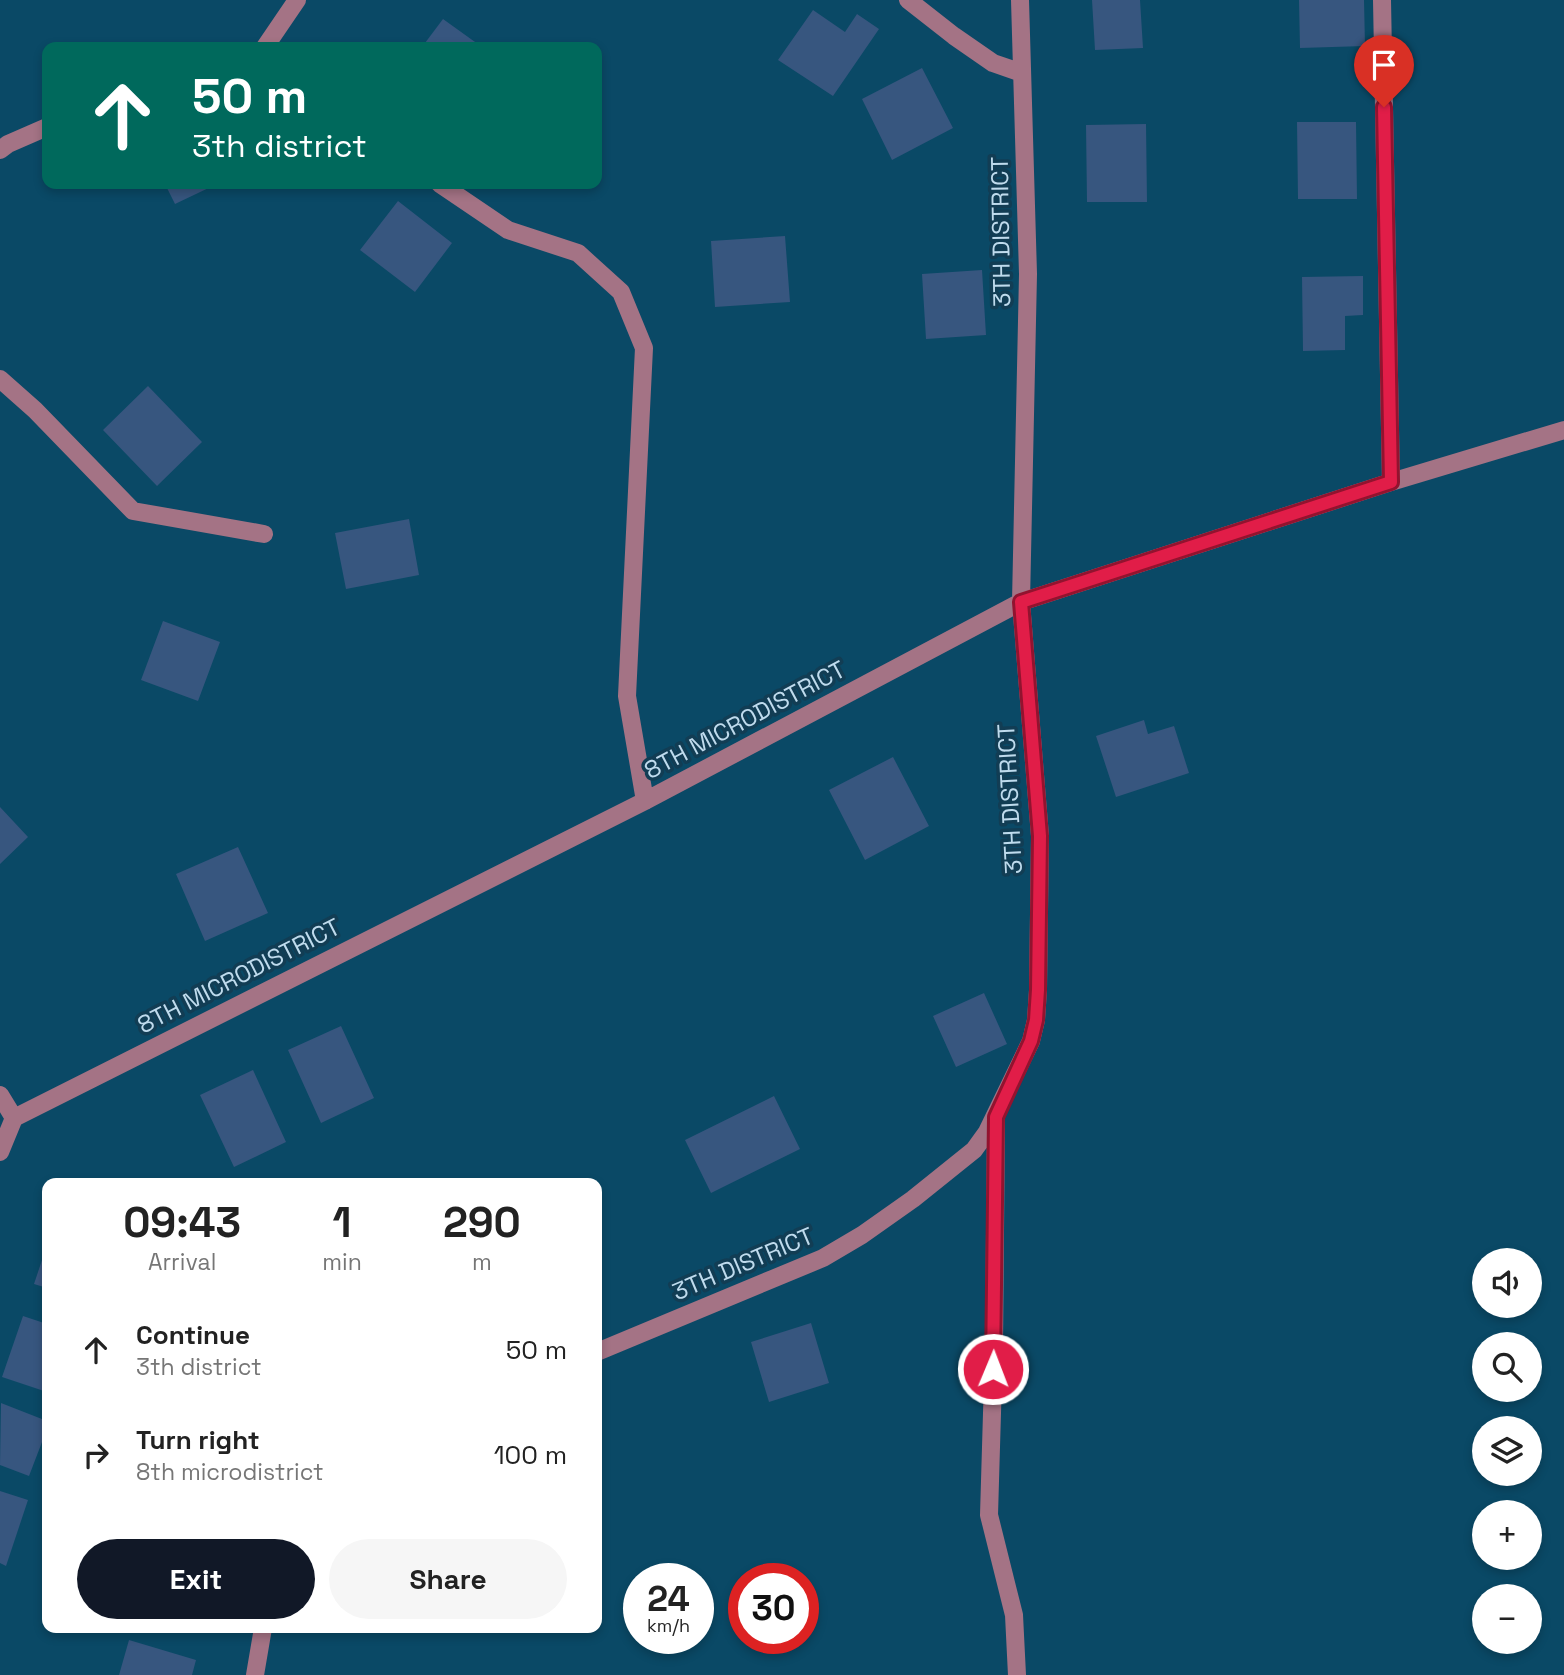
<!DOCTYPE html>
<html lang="en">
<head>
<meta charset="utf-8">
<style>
	body { margin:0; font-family:"Space Grotesk",sans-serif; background:#f6f6f6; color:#222; height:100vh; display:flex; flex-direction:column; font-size:26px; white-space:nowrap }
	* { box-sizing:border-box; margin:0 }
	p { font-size:23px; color:#767676 }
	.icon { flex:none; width:38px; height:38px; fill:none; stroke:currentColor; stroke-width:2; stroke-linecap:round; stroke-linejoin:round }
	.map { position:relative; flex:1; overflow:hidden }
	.side { position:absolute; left:42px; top:1178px; width:560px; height:455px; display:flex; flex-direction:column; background:#fff; border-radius:14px; box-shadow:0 4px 10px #0003 }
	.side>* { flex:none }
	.guide { position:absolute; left:42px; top:42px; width:560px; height:147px; border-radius:14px; box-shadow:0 4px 10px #0003; background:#00695c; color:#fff; overflow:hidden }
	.fabs { position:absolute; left:1472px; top:1248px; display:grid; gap:14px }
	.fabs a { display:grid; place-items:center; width:70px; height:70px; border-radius:50%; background:#fff; box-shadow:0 4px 10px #0003; font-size:35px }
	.speed { position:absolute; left:623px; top:1563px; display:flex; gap:14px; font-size:35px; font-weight:700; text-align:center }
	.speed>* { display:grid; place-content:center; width:91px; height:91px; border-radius:50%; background:#fff; box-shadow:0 4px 10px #0003; line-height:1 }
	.speed small { font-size:18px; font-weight:400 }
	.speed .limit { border:10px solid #d22; background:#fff; color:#111 }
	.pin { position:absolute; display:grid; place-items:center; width:60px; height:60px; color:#fff; margin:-72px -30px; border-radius:50% 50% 50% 0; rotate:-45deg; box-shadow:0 0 7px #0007 }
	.pin .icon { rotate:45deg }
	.me { position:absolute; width:77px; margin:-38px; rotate:1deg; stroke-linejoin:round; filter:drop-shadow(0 0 5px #0008) }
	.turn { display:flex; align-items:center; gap:24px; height:147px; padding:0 35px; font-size:32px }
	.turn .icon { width:91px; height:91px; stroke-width:2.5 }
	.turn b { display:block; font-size:49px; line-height:60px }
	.eta { display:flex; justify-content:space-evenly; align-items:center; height:119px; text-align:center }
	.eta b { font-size:42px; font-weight:700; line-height:49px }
	.button { display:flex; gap:14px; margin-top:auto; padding:14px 35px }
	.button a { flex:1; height:80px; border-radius:42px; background:#111827; color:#fff; font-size:28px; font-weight:700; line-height:80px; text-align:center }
	.button a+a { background:#f6f6f6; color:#222 }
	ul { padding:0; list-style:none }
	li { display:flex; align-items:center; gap:21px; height:105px; padding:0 35px }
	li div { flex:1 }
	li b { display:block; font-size:26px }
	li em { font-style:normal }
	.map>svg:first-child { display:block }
</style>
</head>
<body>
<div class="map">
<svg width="1564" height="1675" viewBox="0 0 1564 1675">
	<rect width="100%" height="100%" fill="#0a4966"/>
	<!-- building -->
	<path fill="#37567f" d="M 1092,0 L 1140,0 L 1143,48 L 1095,50 Z
		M 1299,0 L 1364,0 L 1365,46 L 1300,48 Z
		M 813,10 L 845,32 L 857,14 L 879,29 L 833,96 L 778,60 Z
		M 443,19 L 482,47 L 422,47 Z
		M 922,68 L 953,128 L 892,160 L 862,99 Z
		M 1297,122 L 1356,122 L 1357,199 L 1298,199 Z
		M 1146,124 L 1147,202 L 1087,202 L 1086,125 Z
		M 165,184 L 217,184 L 175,204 Z
		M 398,201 L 452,243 L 415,292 L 360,250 Z
		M 785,236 L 790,302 L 715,307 L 711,241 Z
		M 982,270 L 986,335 L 926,339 L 922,274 Z
		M 1363,276 L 1363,315 L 1345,316 L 1345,350 L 1303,351 L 1302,277 Z
		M 148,386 L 202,442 L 157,486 L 103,430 Z
		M 409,519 L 419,575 L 346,589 L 335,533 Z
		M 163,621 L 220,642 L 198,701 L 141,680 Z
		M 1144,720 L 1148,734 L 1174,726 L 1189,773 L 1116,797 L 1096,736 Z
		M 893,757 L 929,826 L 865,860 L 829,790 Z
		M 0,807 L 28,837 L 0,864 Z
		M 238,847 L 268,913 L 205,941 L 176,874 Z
		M 984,993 L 1007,1044 L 956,1067 L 933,1016 Z
		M 341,1026 L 374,1098 L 321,1123 L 288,1050 Z
		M 253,1070 L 286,1142 L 234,1167 L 200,1095 Z
		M 774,1096 L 800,1149 L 711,1193 L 685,1140 Z
		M 47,1245 L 47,1288 L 34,1284 Z
		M 23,1316 L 47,1324 L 47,1392 L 2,1377 Z
		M 811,1323 L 829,1383 L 769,1402 L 751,1342 Z
		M 1,1403 L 47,1421 L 47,1429 L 29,1476 L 0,1465 Z
		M 0,1491 L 28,1500 L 6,1566 L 0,1563 Z
		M 129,1640 L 196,1660 L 192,1675 L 119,1675 Z"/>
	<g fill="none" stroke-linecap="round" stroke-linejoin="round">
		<!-- minor -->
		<path stroke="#a47385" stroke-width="18" d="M 908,0 L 954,36 L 993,63 L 1022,73
			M 1382,0 L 1391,482
			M 265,47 L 297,0
			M 0,150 L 8,144 L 47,127
			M 440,184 L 508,230 L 578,253 L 621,292 L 644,348 L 627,696 L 645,801
			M 0,379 L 35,410 L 133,511 L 264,534
			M 0,1095 L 14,1118
			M 996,1121 L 994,1345 L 989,1515 L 1014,1615 L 1017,1675
			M 0,1152 L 14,1118 L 645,801 L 1021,602 L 1391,482 L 1564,430
			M 597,1352 L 823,1258 L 862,1235 L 913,1199 L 974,1150 L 987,1132 L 1031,1041 L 1036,1020 L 1038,990 L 1040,836 L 1021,602 L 1028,274 L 1020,0
			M 255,1675 L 263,1628"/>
	</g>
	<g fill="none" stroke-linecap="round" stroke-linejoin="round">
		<defs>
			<path id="route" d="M 993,1369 L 996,1117 L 1031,1041 L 1036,1020 L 1038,990 L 1040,836 L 1021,602 L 1391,482 L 1384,107"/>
		</defs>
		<!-- route casing -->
		<use href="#route" stroke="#92132f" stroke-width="18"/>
		<!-- route -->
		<use href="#route" stroke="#e11d48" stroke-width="12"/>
	</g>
	<g text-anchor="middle" stroke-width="7" stroke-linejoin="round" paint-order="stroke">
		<!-- street labels -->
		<g font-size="24" fill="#bfdbed" stroke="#123d54">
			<text transform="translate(1001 232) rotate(-91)" y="8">3TH DISTRICT</text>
			<text transform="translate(745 720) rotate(-28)" y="8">8TH MICRODISTRICT</text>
			<text transform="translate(1010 799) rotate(-93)" y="8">3TH DISTRICT</text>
			<text transform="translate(239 976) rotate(-27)" y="8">8TH MICRODISTRICT</text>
			<text transform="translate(743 1264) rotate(-23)" y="8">3TH DISTRICT</text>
		</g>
	</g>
</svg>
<div class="fabs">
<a><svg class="icon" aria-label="sound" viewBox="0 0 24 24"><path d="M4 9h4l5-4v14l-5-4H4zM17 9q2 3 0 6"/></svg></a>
<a><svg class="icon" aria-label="search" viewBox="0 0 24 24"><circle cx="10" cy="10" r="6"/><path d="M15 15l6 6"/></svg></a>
<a><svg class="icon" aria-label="layers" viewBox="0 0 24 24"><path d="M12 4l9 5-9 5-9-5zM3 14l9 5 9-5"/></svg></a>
<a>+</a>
<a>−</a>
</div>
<div class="speed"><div>24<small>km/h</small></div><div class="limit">30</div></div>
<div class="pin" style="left:1384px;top:107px;background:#d93025"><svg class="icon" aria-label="arrive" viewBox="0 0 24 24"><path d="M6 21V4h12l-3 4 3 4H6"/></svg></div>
<svg class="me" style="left:993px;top:1369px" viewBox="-20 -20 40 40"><circle r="17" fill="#e11d48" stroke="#fff" stroke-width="3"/><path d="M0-11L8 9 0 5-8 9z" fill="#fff"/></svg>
<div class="guide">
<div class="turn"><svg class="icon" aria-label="ahead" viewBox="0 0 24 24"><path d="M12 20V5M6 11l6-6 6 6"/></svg><div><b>50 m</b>3th district</div></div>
</div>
<section class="side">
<div class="eta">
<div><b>09:43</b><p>Arrival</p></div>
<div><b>1</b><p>min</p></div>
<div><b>290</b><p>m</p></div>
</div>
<ul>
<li><svg class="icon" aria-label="ahead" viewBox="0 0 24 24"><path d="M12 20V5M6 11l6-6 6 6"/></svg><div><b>Continue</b><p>3th district</p></div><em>50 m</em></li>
<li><svg class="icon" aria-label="right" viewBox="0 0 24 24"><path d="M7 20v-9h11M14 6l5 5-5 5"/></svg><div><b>Turn right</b><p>8th microdistrict</p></div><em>100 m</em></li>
</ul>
<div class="button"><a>Exit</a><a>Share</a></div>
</section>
</div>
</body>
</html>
